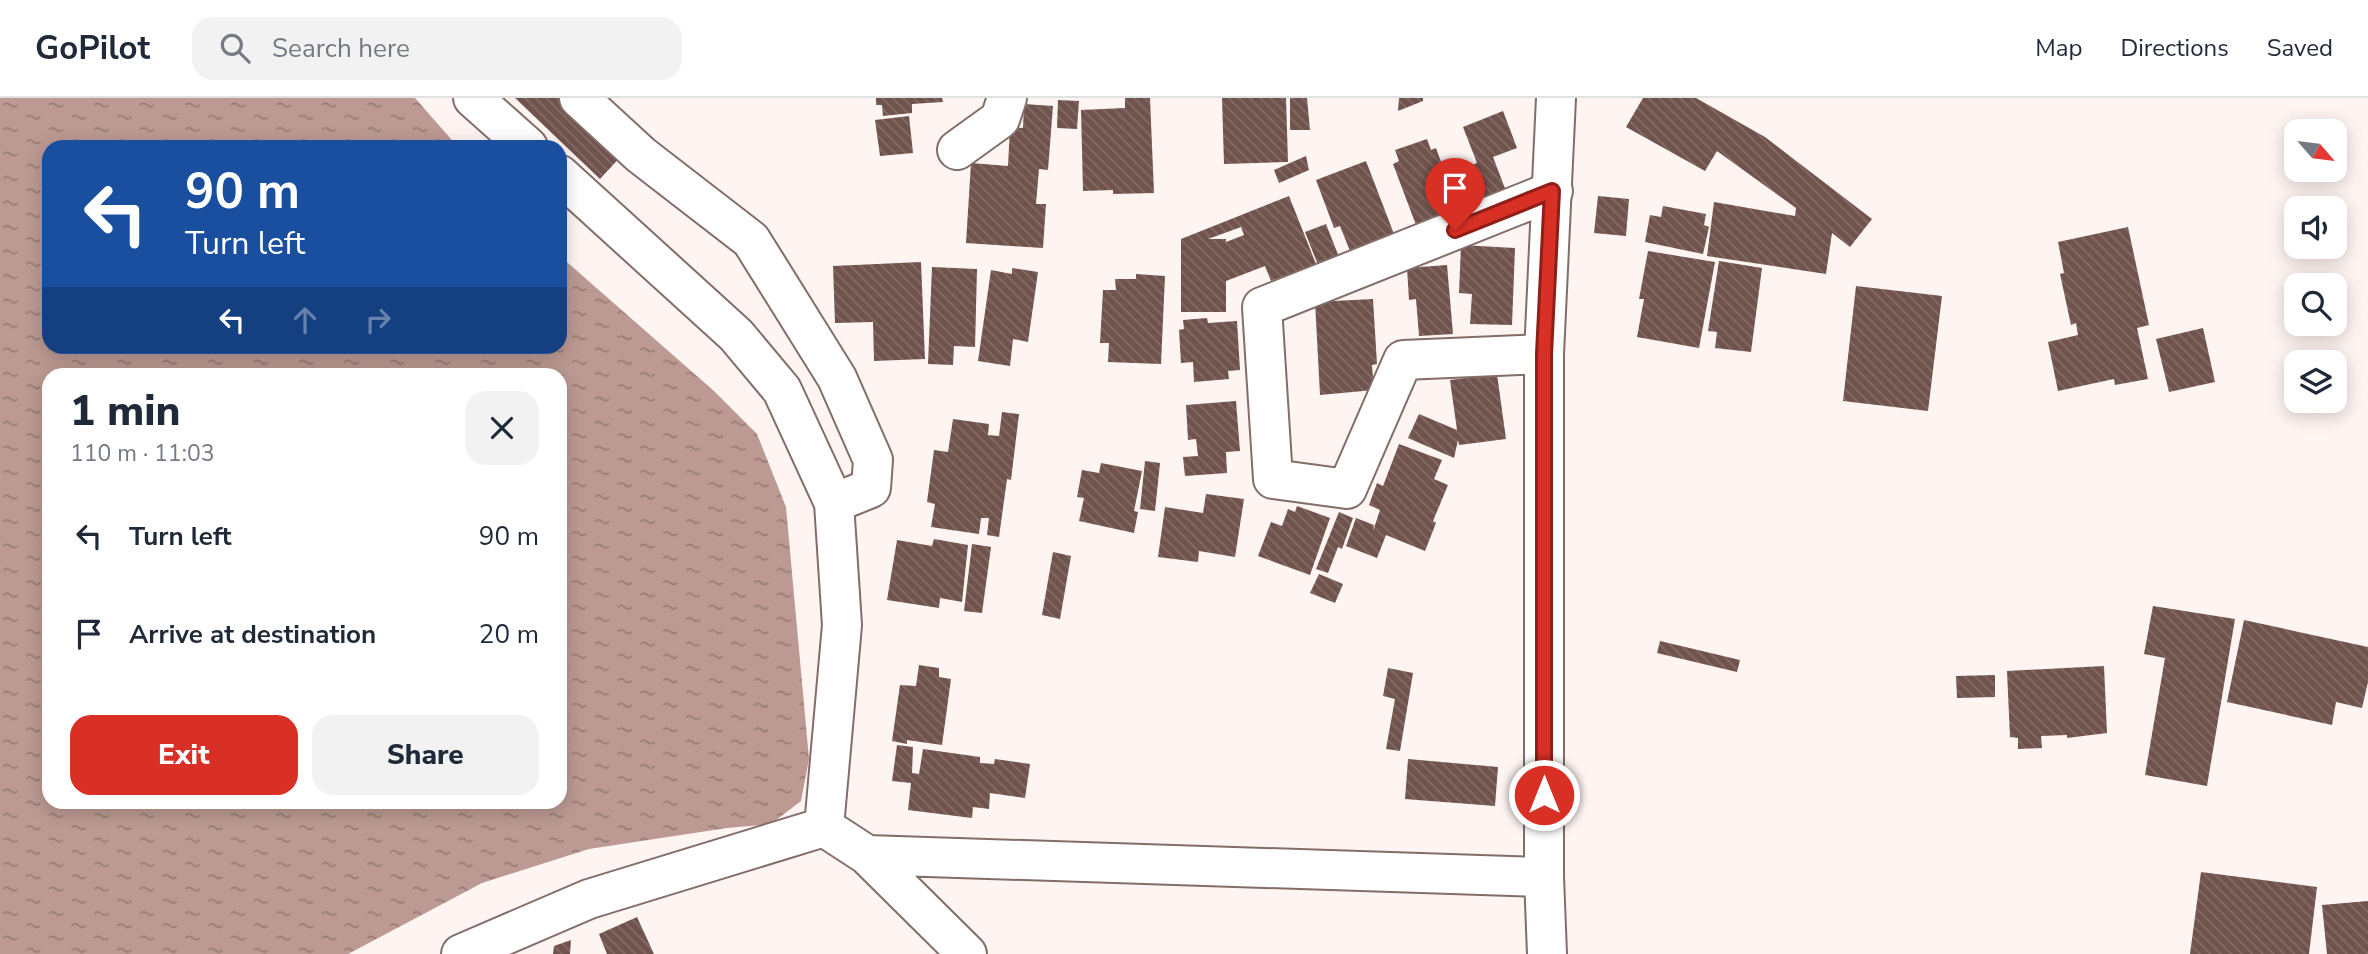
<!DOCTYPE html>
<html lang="en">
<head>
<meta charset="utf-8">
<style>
	body { margin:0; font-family:"Nunito Sans",sans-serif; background:#f2f2f3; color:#1f2937; height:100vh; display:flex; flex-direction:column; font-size:26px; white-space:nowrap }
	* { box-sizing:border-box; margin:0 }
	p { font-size:23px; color:#747a83 }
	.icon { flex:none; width:38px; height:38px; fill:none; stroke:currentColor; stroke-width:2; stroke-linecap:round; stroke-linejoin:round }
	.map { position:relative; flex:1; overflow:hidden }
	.sheet { position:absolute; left:42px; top:270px; width:525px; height:441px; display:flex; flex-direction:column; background:#fff; border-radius:21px; box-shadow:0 4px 18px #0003 }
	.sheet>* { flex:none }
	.hud { position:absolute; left:42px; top:42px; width:525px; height:214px; border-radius:21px; box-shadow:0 4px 18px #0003; background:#1a4fa0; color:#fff; overflow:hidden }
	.needle { width:46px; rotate:118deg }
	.controls { position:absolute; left:2284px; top:21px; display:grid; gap:14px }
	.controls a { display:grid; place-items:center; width:63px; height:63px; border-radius:14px; background:#fff; box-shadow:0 4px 18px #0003; font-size:35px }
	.pin { position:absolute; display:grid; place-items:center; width:60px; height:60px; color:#fff; margin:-72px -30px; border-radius:50% 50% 50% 0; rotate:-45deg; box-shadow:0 0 7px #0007 }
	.pin .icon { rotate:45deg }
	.me { position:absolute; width:77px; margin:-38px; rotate:0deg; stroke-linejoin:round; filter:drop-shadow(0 0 5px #0008) }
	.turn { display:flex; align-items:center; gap:24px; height:147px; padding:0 28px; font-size:32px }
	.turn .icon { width:91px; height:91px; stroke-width:2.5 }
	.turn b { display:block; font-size:49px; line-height:60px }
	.lanes { display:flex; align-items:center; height:66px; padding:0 28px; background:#0003; justify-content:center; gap:35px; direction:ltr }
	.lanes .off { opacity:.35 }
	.round { display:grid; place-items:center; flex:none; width:74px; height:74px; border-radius:21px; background:#f2f2f3 }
	.headline { display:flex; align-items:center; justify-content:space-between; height:119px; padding:0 28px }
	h1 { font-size:42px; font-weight:800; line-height:52px }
	.cta { display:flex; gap:14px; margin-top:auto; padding:14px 28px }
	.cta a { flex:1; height:80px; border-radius:21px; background:#d93025; color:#fff; font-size:28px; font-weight:800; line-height:80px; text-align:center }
	.cta a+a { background:#f2f2f3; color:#1f2937 }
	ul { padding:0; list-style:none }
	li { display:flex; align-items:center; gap:21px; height:98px; padding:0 28px }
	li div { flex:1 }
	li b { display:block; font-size:26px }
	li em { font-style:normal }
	header { display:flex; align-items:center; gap:42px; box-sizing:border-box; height:98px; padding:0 35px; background:#fff; border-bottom:2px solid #e0e1e3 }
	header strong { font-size:33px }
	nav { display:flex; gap:38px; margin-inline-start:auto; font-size:24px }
	.search { width:490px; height:63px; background:#f2f2f3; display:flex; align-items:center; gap:18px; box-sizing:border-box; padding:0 24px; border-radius:21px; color:#747a83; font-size:26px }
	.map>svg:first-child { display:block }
</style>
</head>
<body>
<header>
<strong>GoPilot</strong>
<div class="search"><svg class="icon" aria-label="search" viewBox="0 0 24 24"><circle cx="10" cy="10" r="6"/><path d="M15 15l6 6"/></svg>Search here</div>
<nav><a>Map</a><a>Directions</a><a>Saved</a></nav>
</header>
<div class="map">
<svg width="2368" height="856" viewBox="0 0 2368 856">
	<defs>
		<pattern id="water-ripples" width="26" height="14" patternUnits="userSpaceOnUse" patternTransform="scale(1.75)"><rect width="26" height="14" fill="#bc9a93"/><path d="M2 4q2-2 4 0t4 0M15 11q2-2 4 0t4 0" fill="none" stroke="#987c76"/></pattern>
		<pattern id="building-back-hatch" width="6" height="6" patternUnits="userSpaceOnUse" patternTransform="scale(1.75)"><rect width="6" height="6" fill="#71534d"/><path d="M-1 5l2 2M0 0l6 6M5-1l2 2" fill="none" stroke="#836c67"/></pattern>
	</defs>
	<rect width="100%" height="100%" fill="#fef4f2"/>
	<!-- water -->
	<path fill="url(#water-ripples)" fill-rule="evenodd" d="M 0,0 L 415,0 L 458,49 L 49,49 L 49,248 L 560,248 L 560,158 L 714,293 L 757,336 L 786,409 L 809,661 L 801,703 L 771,726 L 727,730 L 589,751 L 482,785 L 348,856 L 0,856 ZM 49,276 L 560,276 L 560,704 L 49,704 Z"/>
	<!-- building -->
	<path fill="url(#building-back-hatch)" fill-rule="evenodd" d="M 515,0 L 566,0 L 624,55 L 600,81 Z
		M 876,0 L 942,0 L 943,4 L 912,6 L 912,15 L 883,18 L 882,7 L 876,7 Z
		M 1125,0 L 1150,0 L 1154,95 L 1113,96 L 1113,92 L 1083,93 L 1081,12 L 1125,10 Z
		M 1222,0 L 1286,0 L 1288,64 L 1224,66 Z
		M 1290,0 L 1307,0 L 1310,32 L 1290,32 Z
		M 1399,0 L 1423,0 L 1423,3 L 1398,13 Z
		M 1643,0 L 1696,0 L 1765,39 L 1872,121 L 1850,149 L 1832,135 L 1826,176 L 1707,158 L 1714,104 L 1795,118 L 1796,110 L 1717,53 L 1705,73 L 1626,29 Z
		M 1058,2 L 1079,3 L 1077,31 L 1057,30 Z
		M 1024,6 L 1053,8 L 1048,72 L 1039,71 L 1036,106 L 1046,106 L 1043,150 L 966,145 L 971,65 L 1008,68 L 1010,29 L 1023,30 Z
		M 1503,13 L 1517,50 L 1493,59 L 1506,93 L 1466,108 L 1453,74 L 1477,65 L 1463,29 Z
		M 909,18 L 913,55 L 880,58 L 875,22 Z
		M 1427,41 L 1431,52 L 1436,50 L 1458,111 L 1416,127 L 1393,66 L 1399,63 L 1395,52 Z
		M 1306,58 L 1309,72 L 1279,85 L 1274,72 Z
		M 1366,63 L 1394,136 L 1350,153 L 1340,128 L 1334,130 L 1316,82 Z
		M 1289,98 L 1316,166 L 1271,183 L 1265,168 L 1226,183 L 1226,214 L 1181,214 L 1181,141 ZM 1241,129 L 1244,137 L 1226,144 L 1226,141 L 1208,141 Z
		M 1598,98 L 1629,101 L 1626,138 L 1594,135 Z
		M 1663,108 L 1706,116 L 1704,127 L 1709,129 L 1703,156 L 1645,144 L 1650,117 L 1661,119 Z
		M 1326,126 L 1339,159 L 1318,167 L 1305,134 Z
		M 2128,129 L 2149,227 L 2137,230 L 2148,281 L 2115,287 L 2114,281 L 2058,293 L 2048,244 L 2078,237 L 2076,225 L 2071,227 L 2060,176 L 2064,175 L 2058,144 Z
		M 1461,147 L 1515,150 L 1512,227 L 1470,226 L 1472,196 L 1459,195 Z
		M 1648,153 L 1715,164 L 1699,250 L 1637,239 L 1644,201 L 1639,201 Z
		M 1719,163 L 1762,170 L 1751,254 L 1715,250 L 1717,234 L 1708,233 Z
		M 921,164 L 925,261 L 874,263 L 873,224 L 835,225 L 833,168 Z
		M 1447,167 L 1453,236 L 1419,238 L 1416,201 L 1409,202 L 1407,170 Z
		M 932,169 L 977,171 L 975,249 L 954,248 L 953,267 L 928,266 Z
		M 1012,170 L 1038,174 L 1028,244 L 1013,241 L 1010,268 L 978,263 L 991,172 L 1012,176 Z
		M 1136,176 L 1165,178 L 1161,266 L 1108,264 L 1109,245 L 1100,245 L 1103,192 L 1116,192 L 1115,181 L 1136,181 Z
		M 1856,188 L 1942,198 L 1928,313 L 1843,303 Z
		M 1373,201 L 1377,266 L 1372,267 L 1374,292 L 1320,297 L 1315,204 Z
		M 1207,220 L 1208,225 L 1237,223 L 1240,272 L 1228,273 L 1229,281 L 1194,284 L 1193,264 L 1181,265 L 1179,232 L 1184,231 L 1183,222 Z
		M 2203,230 L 2215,284 L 2169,294 L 2156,241 Z
		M 1497,276 L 1506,341 L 1459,347 L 1458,342 L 1454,360 L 1408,340 L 1419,316 L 1457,332 L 1450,282 Z
		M 1236,303 L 1240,353 L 1226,354 L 1227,375 L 1185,378 L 1183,359 L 1198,358 L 1196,341 L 1188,342 L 1186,307 Z
		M 1002,314 L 1019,316 L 1011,382 L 1007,381 L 999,439 L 987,437 L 989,420 L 981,420 L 979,436 L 931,429 L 935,406 L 927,404 L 934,352 L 948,354 L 953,321 L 989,326 L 988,337 L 999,338 Z
		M 1399,346 L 1442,362 L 1434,381 L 1448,387 L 1433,423 L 1436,425 L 1425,453 L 1386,437 L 1377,460 L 1346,448 L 1356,420 L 1374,427 L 1373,433 L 1380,412 L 1369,407 L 1377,385 L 1383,388 Z
		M 1145,363 L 1160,365 L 1155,413 L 1140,411 Z
		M 1101,365 L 1142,373 L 1134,413 L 1138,414 L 1134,435 L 1079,423 L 1084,400 L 1077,399 L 1082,372 L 1099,375 Z
		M 1206,396 L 1244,401 L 1235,459 L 1199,453 L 1198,464 L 1158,459 L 1165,409 L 1203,415 Z
		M 1297,408 L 1330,420 L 1310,477 L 1258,458 L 1271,424 L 1282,428 L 1288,411 L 1295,414 Z
		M 1339,414 L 1353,420 L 1342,451 L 1338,449 L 1328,475 L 1316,471 Z
		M 934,441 L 968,447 L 962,504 L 940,500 L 939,510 L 887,502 L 897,442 L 932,448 Z
		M 972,446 L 991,449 L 982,515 L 964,513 Z
		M 1053,454 L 1071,458 L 1060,521 L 1042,517 Z
		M 1319,476 L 1343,486 L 1335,505 L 1310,495 Z
		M 2153,508 L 2235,521 L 2207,688 L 2145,677 L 2165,560 L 2144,556 Z
		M 2244,522 L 2368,549 L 2368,584 L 2362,610 L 2336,604 L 2332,627 L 2227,604 Z
		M 1660,543 L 1740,562 L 1737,574 L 1657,555 Z
		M 919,567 L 939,570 L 939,579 L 951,581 L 942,647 L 907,642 L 907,646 L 892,643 L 900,587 L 916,588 Z
		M 2104,568 L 2107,635 L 2067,640 L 2067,637 L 2041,638 L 2042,650 L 2018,651 L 2018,640 L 2010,639 L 2007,573 Z
		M 1388,570 L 1413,575 L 1400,653 L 1386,651 L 1395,601 L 1383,598 Z
		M 1995,577 L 1995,599 L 1957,600 L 1956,578 Z
		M 897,647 L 913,649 L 912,675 L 919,676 L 923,651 L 980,659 L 980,665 L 994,666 L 995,661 L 1030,666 L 1025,700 L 990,695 L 989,711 L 973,709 L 972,720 L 908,712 L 911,685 L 892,683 Z
		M 1408,661 L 1498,669 L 1495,708 L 1405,701 Z
		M 2201,774 L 2317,789 L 2309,856 L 2190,856 Z
		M 2368,803 L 2368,856 L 2327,856 L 2322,807 Z
		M 637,819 L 654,856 L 607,856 L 599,836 Z
		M 571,842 L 570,856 L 553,856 L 554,848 Z"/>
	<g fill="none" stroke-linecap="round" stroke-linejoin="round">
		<defs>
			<path id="minor" d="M 473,0 L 528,49
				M 579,0 L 641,57 L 751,142 L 837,280 L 873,362 L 871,390 L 834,405
				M 957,52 L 1000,21 L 1007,0
				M 560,77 L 736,237 L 782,292 L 834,405 L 842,527 L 824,729
				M 1544,256 L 1403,262 L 1347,391 L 1273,381 L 1262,209 L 1553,93
				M 867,757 L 1544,779
				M 461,856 L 589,801 L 824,729 L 867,757 L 967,856"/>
			<path id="secondary" d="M 1547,856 L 1544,779 L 1544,256 L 1556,0"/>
		</defs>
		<!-- minor casing -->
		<use href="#minor" stroke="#836d69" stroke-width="42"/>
		<!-- secondary casing -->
		<use href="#secondary" stroke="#836d69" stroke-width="42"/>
		<!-- minor -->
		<use href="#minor" stroke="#fff" stroke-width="38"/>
		<!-- secondary -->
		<use href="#secondary" stroke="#fff" stroke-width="38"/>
	</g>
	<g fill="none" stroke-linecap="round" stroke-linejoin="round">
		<defs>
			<path id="route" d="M 1455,132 L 1552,93 L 1544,256 L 1544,697"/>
		</defs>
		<!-- route casing -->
		<use href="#route" stroke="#8d1f18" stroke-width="18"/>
		<!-- route -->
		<use href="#route" stroke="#d93025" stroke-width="12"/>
	</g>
</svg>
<div class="controls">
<a><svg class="needle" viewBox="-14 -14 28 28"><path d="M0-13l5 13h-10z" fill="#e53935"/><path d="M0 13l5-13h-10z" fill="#747a83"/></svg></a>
<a><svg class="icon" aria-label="sound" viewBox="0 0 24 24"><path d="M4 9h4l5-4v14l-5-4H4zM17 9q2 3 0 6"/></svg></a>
<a><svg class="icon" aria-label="search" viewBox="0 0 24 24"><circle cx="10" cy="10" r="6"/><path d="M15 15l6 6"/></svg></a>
<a><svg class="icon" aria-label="layers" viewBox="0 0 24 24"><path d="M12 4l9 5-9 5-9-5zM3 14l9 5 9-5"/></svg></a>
</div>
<div class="pin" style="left:1455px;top:132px;background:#d93025"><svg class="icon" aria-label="arrive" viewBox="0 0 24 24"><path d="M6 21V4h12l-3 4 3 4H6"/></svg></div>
<svg class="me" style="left:1544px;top:697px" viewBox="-20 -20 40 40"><circle r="17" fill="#d93025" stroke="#fff" stroke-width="3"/><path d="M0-11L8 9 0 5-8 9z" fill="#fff"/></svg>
<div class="hud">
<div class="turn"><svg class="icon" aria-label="left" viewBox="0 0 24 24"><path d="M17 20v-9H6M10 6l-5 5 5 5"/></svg><div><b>90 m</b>Turn left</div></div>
<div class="lanes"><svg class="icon" aria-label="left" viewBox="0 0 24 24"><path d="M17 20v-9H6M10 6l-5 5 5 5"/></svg><svg class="icon off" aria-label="ahead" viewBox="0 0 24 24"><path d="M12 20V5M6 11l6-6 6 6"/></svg><svg class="icon off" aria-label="right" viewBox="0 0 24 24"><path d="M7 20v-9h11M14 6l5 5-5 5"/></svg></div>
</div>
<section class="sheet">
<div class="headline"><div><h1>1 min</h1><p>110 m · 11:03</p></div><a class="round"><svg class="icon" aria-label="close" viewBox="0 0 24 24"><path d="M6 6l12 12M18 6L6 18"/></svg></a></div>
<ul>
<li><svg class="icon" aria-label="left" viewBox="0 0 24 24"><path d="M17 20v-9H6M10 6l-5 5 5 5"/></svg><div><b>Turn left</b></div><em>90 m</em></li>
<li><svg class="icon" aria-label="arrive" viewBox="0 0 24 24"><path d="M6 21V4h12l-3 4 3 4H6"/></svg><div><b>Arrive at destination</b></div><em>20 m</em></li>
</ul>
<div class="cta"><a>Exit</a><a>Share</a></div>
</section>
</div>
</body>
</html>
